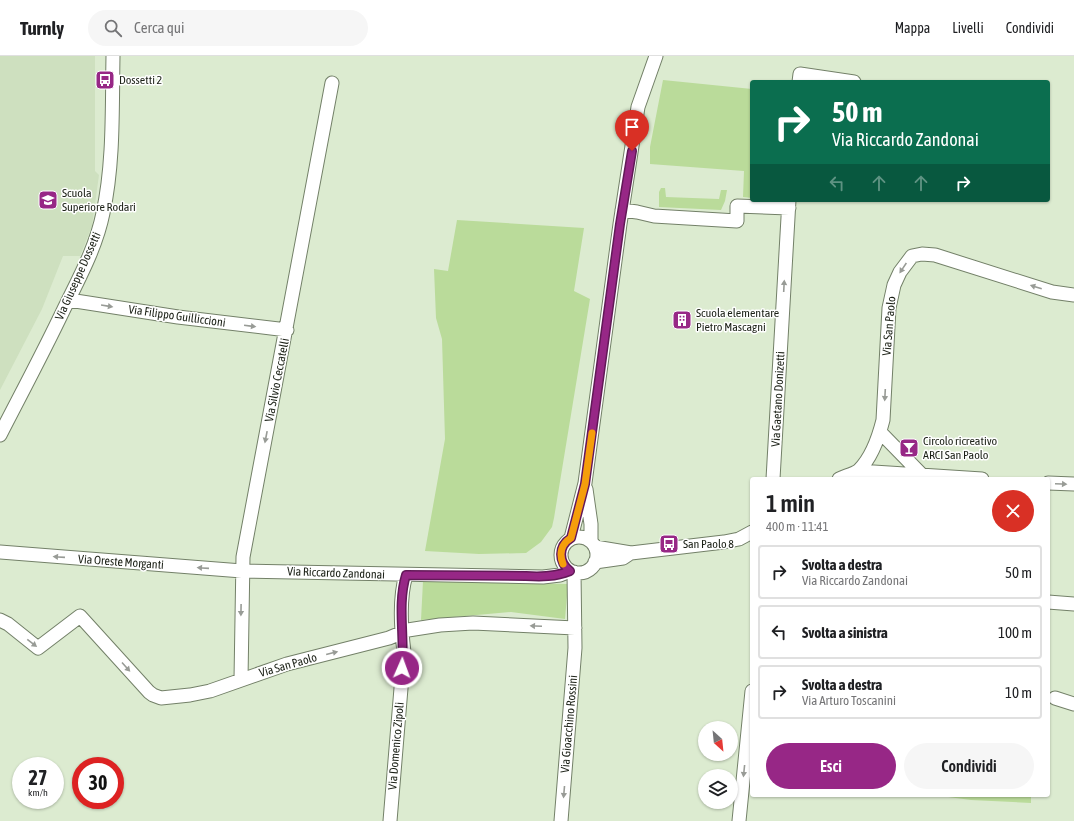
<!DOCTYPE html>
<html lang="it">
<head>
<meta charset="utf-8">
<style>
	body { margin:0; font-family:"Asap Condensed",sans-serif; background:#f6f6f6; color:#202124; height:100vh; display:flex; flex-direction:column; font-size:15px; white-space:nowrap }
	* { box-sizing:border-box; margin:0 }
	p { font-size:13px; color:#757577 }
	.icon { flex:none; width:22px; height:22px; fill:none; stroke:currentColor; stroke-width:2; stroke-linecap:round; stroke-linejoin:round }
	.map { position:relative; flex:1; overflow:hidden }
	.side { position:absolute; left:750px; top:421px; width:300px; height:320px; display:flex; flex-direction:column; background:#fff; border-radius:4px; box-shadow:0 1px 3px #0004 }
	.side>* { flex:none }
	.banner { position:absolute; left:750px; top:24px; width:300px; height:122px; border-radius:4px; box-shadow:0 1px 3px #0004; background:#0b6e4f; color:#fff; overflow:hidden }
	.needle { width:26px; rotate:153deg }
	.tools { position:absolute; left:698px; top:665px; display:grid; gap:8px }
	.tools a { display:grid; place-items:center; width:40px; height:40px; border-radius:50%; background:#fff; box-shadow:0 1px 3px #0004; font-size:20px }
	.speed { position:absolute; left:12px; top:701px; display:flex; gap:8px; font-size:20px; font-weight:700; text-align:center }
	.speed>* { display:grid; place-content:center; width:52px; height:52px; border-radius:50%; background:#fff; box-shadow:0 1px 3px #0004; line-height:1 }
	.speed small { font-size:10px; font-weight:400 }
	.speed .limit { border:6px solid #d22; background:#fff; color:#111 }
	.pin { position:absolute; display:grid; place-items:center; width:34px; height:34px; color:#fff; margin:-41px -17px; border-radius:50% 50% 50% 0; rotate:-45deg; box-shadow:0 0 4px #0007 }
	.pin .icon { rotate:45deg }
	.me { position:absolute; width:44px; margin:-22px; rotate:2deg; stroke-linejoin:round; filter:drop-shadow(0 0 3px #0008) }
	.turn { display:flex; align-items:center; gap:14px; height:84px; padding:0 16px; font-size:18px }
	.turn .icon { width:52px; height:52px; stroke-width:2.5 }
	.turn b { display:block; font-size:28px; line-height:34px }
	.lanes { display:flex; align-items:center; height:38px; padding:0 16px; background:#0003; justify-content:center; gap:20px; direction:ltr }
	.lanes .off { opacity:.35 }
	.round { display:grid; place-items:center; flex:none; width:42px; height:42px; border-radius:21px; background:#f6f6f6 }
	.headline { display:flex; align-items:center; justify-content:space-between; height:68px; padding:0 16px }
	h1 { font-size:24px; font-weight:600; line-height:30px }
	.primary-button { display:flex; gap:8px; margin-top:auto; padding:8px 16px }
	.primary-button a { flex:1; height:46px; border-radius:24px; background:#972786; color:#fff; font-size:16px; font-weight:600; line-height:46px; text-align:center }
	.primary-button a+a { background:#f6f6f6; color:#202124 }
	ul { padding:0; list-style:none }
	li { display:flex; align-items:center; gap:12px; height:54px; margin:0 8px 6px; padding:0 8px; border:2px solid #e0e0e0; border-radius:4px }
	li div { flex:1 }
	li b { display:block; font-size:15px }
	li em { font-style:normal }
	header { display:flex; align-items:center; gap:24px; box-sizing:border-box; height:56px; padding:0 20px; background:#fff; border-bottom:1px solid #e0e0e0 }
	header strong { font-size:19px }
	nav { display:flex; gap:22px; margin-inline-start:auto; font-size:14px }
	.search { width:280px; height:36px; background:#f6f6f6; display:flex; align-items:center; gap:10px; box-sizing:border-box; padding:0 14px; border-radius:22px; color:#757577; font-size:15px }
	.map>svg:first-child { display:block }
</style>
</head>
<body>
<header>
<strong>Turnly</strong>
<div class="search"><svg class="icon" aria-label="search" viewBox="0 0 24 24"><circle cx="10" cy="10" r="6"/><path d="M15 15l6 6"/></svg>Cerca qui</div>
<nav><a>Mappa</a><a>Livelli</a><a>Condividi</a></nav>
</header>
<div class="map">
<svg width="1074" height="765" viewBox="0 0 1074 765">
	<rect width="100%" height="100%" fill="#dcebd0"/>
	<!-- built -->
	<path fill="#cee0bf" d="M 0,0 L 95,0 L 95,115 L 99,119 L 92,170 L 80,200 L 63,200 L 42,253 L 0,334 Z"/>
	<!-- green -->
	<path fill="#badb9a" d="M 663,24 L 752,33 L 752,142 L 743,141 L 744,115 L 650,108 L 650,91 Z
		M 661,132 L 665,132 L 666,141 L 719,143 L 721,134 L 727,134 L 725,145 L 721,154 L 659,151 L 659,136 Z
		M 457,164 L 584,172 L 574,235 L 590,243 L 554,462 L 552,471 L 541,486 L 526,497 L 479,498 L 425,495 L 445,383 L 442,283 L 436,262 L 434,213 L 448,215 Z
		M 423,525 L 568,528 L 565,563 L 511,556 L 421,564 Z
		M 933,739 L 1031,739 L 1031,747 L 971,744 Z"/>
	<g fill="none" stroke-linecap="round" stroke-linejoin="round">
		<defs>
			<path id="street" d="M 799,26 L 800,18 L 854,26
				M 622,154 L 637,156 L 654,160 L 737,165 L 737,150 L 789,152
				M 69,244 L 178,261 L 287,274
				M 880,376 L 923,420 L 923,423
				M 0,379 C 21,338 43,297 63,255 C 78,224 96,192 103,157 C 114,107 112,51 113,0
				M 858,415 L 982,423
				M 773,423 L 789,144
				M 839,423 C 845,420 854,418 859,414 C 871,402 879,380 883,364 L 889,252 L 894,229 L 900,216 L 912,200 L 922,198 L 935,199 L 1052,236 L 1074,239
				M 1048,427 L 1074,428
				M 586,433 L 591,468 L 591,485
				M561 499a18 18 0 1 1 36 0a18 18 0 1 1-36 0Z
				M 571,482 L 585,427 L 620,168 L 638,51 L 656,0
				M 595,491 L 631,497 L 724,486 L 739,483 L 752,476
				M 0,496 L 242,515 L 543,521 L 560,519 L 570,515
				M 595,506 L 623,502 L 629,498
				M 1048,546 L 1074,548
				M 0,564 L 8,568 L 38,592 L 80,560 L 149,636 L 153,639 L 161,642 L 190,639 L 210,635 L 287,608 L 389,582 L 408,574 L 440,569 L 473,567 L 575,572
				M 241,623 L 243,501 L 332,27
				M 1055,642 L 1074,648
				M 390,765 L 404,596 C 401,572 399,542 406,519
				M 561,765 L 575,592 L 574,516
				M 739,765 L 752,635"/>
		</defs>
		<!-- street casing -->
		<use href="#street" stroke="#738068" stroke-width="15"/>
		<!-- street -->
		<use href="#street" stroke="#fff" stroke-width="13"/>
	</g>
	<!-- one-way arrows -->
	<defs><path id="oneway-solid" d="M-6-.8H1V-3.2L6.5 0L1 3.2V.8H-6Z"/></defs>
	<g fill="#989b96">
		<use href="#oneway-solid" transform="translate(903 212) rotate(124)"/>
		<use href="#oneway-solid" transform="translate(784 230) rotate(-87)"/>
		<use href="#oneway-solid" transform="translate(1036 231) rotate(-163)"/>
		<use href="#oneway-solid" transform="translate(107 250) rotate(9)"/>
		<use href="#oneway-solid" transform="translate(250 270) rotate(7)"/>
		<use href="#oneway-solid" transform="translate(885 339) rotate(93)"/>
		<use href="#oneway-solid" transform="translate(266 381) rotate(101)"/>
		<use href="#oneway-solid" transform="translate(1061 428) rotate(3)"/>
		<use href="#oneway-solid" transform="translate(59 501) rotate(-176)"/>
		<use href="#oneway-solid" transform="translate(203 512) rotate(-176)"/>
		<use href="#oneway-solid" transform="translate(241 554) rotate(91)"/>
		<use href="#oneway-solid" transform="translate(536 570) rotate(-177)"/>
		<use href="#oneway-solid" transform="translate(32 587) rotate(38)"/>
		<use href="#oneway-solid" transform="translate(332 597) rotate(-14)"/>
		<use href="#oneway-solid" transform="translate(126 611) rotate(48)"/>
		<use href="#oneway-solid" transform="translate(744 715) rotate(96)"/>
		<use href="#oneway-solid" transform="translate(564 736) rotate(95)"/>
	</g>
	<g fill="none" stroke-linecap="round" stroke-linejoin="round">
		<defs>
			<path id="route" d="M 402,612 C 405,581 397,549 406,519 L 526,520 C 541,521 555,521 570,515 C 558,506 558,490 571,482 L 585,428 L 620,168 L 632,95"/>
		</defs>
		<!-- route casing -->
		<use href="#route" stroke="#621957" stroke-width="10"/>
		<!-- route -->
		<use href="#route" stroke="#972786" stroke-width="7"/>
		<!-- slow -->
		<path stroke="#f59e0b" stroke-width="7" d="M 563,508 C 559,498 561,488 571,482 L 585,428 L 592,377"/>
	</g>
	<!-- icons -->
	<defs>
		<symbol id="bus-square" viewBox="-11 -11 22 22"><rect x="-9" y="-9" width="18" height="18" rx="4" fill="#972786" stroke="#fff"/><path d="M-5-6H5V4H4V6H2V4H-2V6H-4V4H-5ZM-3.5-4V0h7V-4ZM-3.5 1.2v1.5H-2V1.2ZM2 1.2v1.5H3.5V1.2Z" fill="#fff"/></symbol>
		<symbol id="school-square" viewBox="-11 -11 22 22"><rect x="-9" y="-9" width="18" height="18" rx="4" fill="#972786" stroke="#fff"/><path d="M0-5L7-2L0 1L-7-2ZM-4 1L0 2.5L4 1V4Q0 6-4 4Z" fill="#fff"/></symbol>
		<symbol id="building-square" viewBox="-11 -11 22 22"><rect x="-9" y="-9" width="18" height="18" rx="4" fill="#972786" stroke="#fff"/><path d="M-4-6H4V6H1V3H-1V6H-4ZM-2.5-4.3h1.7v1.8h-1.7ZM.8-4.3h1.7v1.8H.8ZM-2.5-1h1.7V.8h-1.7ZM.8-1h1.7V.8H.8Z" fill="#fff"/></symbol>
		<symbol id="bar-square" viewBox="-11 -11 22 22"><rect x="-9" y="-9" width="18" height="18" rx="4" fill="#972786" stroke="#fff"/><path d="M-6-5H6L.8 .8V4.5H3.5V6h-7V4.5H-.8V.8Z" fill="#fff"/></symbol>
	</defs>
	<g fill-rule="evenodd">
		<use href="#bus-square" x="94" y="13" width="22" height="22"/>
		<use href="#school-square" x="37" y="133" width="22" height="22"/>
		<use href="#building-square" x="671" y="253" width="22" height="22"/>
		<use href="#bar-square" x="898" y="381" width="22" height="22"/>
		<use href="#bus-square" x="658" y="477" width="22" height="22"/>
	</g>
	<g text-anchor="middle" stroke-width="3" stroke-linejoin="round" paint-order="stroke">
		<!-- poi labels -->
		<g font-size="12" fill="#1b2016" stroke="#fff" text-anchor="start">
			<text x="119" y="28">Dossetti 2</text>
			<text x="62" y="141">Scuola<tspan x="62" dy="14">Superiore Rodari</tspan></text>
			<text x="696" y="261">Scuola elementare<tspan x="696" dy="14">Pietro Mascagni</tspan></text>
			<text x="923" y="389">Circolo ricreativo<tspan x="923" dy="14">ARCI San Paolo</tspan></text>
			<text x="683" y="492">San Paolo 8</text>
		</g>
		<!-- street labels -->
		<g font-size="12" fill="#1b2016" stroke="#fff">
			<text transform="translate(78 220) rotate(-66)" y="4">Via Giuseppe Dossetti</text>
			<text transform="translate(177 260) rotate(8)" y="4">Via Filippo Guilliccioni</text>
			<text transform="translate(889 270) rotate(-85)" y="4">Via San Paolo</text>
			<text transform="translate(277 324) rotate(-79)" y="4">Via Silvio Ceccatelli</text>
			<text transform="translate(778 343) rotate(-87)" y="4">Via Gaetano Donizetti</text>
			<text transform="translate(121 506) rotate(4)" y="4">Via Oreste Morganti</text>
			<text transform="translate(336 517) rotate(2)" y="4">Via Riccardo Zandonai</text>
			<text transform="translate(288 609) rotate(-16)" y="4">Via San Paolo</text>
			<text transform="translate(569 668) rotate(-85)" y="4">Via Gioacchino Rossini</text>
			<text transform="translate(396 690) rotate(-85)" y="4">Via Domenico Zipoli</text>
		</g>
	</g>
</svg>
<div class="tools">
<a><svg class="needle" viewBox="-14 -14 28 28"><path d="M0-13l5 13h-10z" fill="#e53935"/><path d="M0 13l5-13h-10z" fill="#757577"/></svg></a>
<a><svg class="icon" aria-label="layers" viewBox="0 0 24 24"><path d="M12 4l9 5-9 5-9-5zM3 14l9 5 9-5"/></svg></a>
</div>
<div class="speed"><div>27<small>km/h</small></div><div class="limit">30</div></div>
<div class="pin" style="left:632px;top:95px;background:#d93025"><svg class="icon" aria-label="arrive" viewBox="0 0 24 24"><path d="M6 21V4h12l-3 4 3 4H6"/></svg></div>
<svg class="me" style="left:402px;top:612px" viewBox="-20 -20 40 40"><circle r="17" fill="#972786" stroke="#fff" stroke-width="3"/><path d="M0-11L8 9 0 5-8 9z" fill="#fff"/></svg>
<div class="banner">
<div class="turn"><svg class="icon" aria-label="right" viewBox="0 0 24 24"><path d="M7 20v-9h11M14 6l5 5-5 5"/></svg><div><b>50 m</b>Via Riccardo Zandonai</div></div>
<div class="lanes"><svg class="icon off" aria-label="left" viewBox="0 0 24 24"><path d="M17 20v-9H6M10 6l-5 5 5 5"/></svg><svg class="icon off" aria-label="ahead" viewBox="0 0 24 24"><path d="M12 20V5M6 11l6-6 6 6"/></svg><svg class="icon off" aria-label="ahead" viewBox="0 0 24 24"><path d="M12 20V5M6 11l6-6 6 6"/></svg><svg class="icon" aria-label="right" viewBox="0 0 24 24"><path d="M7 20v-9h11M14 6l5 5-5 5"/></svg></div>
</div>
<section class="side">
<div class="headline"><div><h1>1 min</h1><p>400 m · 11:41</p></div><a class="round" style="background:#d93025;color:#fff"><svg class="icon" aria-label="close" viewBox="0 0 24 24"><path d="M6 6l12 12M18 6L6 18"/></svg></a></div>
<ul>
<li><svg class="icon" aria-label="right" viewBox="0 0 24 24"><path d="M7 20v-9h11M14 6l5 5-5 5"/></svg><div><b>Svolta a destra</b><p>Via Riccardo Zandonai</p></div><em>50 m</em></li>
<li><svg class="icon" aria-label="left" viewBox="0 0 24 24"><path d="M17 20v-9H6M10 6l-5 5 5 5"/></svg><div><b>Svolta a sinistra</b></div><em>100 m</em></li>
<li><svg class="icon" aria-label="right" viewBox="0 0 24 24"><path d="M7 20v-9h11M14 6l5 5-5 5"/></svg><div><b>Svolta a destra</b><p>Via Arturo Toscanini</p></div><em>10 m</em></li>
</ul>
<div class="primary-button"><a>Esci</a><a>Condividi</a></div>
</section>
</div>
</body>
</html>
